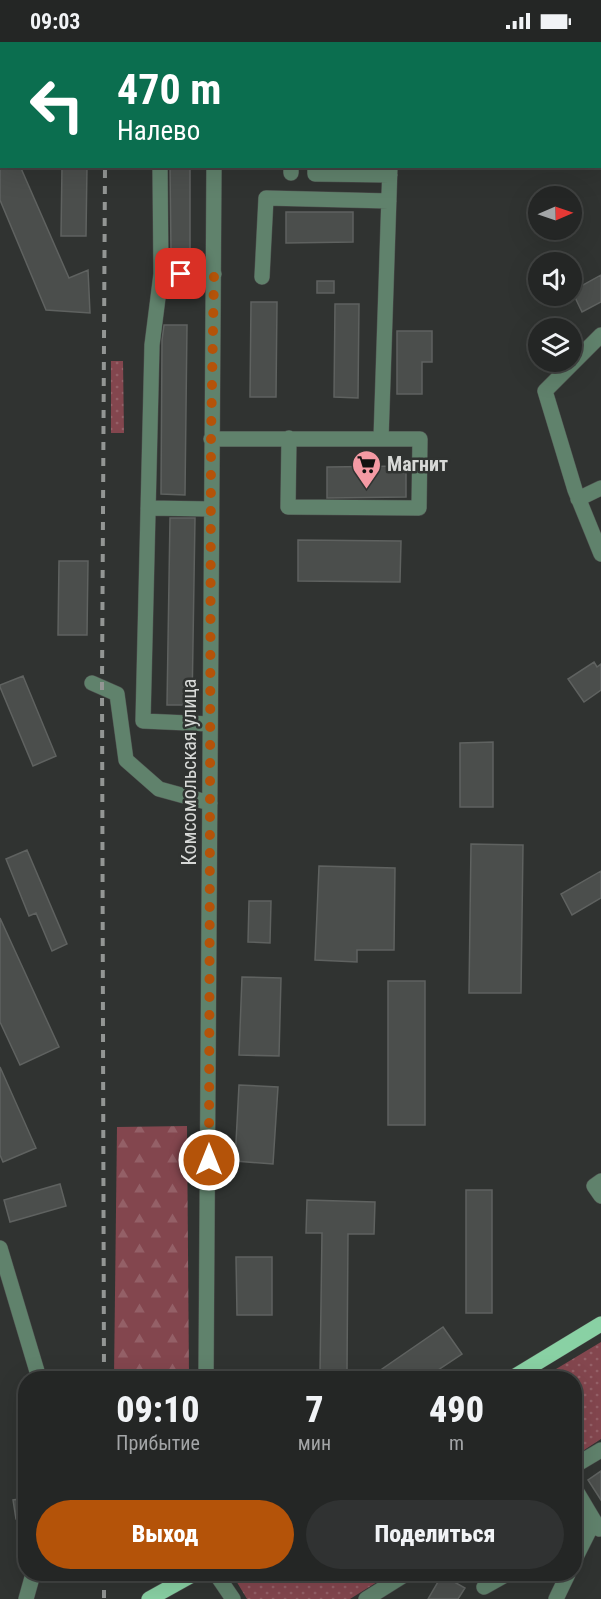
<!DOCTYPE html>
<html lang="ru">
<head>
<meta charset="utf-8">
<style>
	body { margin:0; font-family:"Roboto Condensed",sans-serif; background:#303232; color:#f1f3f6; height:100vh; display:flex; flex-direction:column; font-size:22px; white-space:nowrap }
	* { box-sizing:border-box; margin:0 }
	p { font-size:20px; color:#a3a5a7 }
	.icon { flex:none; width:33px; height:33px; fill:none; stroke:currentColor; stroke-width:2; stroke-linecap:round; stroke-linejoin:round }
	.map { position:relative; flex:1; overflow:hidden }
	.drawer { position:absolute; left:18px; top:1329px; width:564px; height:210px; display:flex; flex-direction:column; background:#242625; border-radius:24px; box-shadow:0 6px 24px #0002,0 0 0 2px #414342 }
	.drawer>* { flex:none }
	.hud { position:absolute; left:0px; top:0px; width:602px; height:126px; box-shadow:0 6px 24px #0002,0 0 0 2px #414342; background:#0b6e4f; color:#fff; overflow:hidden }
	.needle { width:39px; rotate:88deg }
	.fabs { position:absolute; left:528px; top:144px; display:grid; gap:12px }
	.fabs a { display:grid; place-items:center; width:54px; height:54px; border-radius:50%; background:#242625; box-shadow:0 6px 24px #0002,0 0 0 2px #414342; font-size:30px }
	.pin { position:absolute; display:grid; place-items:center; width:51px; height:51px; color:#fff; margin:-26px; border-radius:12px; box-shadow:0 3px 9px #0006 }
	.me { position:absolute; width:66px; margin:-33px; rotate:0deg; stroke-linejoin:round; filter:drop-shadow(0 0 4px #0008) }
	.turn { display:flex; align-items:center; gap:21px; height:126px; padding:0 18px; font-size:27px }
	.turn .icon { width:78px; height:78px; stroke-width:2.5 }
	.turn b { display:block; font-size:42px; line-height:51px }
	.eta { display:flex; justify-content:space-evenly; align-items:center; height:102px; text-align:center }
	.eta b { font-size:36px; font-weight:800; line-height:42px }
	.primary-button { display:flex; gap:12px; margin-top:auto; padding:12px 18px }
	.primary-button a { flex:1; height:69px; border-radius:36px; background:#b45309; color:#fff; font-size:24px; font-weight:800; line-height:69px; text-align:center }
	.primary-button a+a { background:#303232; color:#f1f3f6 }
	.status { display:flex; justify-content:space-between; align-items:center; height:42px; padding:0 30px; background:#242625; direction:ltr }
	.status svg { height:16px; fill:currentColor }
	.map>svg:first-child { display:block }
</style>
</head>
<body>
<div class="status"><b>09:03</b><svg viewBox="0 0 49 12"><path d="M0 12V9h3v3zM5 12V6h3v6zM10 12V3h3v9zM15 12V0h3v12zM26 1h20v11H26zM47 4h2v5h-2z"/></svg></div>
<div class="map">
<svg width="601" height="1557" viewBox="0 0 601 1557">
	<defs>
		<pattern id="forest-firs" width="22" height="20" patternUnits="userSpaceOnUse" patternTransform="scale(1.5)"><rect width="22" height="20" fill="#83464e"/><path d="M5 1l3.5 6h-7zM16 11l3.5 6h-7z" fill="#946067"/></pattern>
		<pattern id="park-dots" width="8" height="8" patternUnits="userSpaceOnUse" patternTransform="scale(1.5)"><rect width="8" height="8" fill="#83464e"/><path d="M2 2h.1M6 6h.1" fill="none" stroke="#946067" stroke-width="1.8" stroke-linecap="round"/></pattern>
	</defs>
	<rect width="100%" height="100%" fill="#303331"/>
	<!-- forest -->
	<path fill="url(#forest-firs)" d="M 187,1084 L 189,1336 L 114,1336 L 117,1085 Z"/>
	<!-- park -->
	<path fill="url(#park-dots)" d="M 111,319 L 123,319 L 124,391 L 111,391 Z
		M 601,1300 L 601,1397 L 575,1414 L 574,1336 L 541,1336 Z
		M 232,1532 L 390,1532 L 350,1557 L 247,1557 Z"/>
	<!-- building -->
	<path fill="#4b4e4c" stroke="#5f6260" stroke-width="1.5" d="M 0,124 L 20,124 L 69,236 L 88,228 L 90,271 L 46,268 L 0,158 Z
		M 62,124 L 87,124 L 86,194 L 61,194 Z
		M 170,124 L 190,124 L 190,211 L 171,211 Z
		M 286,170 L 353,170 L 353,200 L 286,201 Z
		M 601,233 L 601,260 L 582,270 L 572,249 Z
		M 317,239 L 334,239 L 334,251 L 317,251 Z
		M 251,260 L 277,260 L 276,355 L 250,355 Z
		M 335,262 L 359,262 L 358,356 L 334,355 Z
		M 164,283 L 187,283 L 185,453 L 161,452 L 162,298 Z
		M 397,289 L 432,289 L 432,320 L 422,320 L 422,352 L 397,352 Z
		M 406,424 L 406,455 L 327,456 L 327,425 Z
		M 170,476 L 195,476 L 192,663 L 167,663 Z
		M 298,498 L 401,499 L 400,540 L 298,539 Z
		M 59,519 L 88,519 L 87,593 L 58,593 Z
		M 594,620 L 597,625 L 601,622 L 601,648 L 584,660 L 568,637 Z
		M 23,634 L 56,714 L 33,724 L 0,645 L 0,643 Z
		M 493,700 L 493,765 L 460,765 L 460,701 Z
		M 471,802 L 523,803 L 521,951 L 469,951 Z
		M 27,808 L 67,902 L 52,909 L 36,871 L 29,874 L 6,817 Z
		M 319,824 L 395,826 L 394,908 L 357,908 L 357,920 L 315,918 Z
		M 601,829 L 601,856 L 572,873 L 561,852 Z
		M 249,859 L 271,859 L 270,901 L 248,900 Z
		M 0,876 L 59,1005 L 20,1023 L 0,980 Z
		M 242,935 L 281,936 L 279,1014 L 239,1013 Z
		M 388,939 L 425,939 L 425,1083 L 388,1083 Z
		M 0,1025 L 36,1106 L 3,1120 L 0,1113 Z
		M 239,1043 L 278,1045 L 273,1122 L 235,1119 Z
		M 60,1142 L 66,1164 L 10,1180 L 4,1158 Z
		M 466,1148 L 492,1148 L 492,1271 L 466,1271 Z
		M 307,1158 L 375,1160 L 374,1192 L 348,1192 L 347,1331 L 320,1331 L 322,1191 L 306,1191 Z
		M 236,1215 L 272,1215 L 272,1273 L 237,1273 Z
		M 443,1285 L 462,1312 L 426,1336 L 369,1336 Z
		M 601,1429 L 601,1458 L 588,1438 Z
		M 26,1456 L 26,1476 L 16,1477 L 13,1458 Z
		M 442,1533 L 465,1546 L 458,1557 L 428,1557 Z"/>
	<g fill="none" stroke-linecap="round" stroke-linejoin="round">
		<defs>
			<path id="minor" d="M 214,0 L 214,2
				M 293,2 L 293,0
				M 317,2 L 318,0
				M 392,2 L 392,0
				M 160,124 L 161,232
				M 315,124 L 315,132 L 390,133
				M 291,131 L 291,124
				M 262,235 L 266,156 L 389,159
				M 601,293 L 545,349 L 575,448 L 601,512
				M 211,397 L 420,397 L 419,466 L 288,465 L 289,396
				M 381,397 L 390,124
				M 578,457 L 601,446
				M 148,466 L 211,467
				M 92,641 L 117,652 L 126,718 L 159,747 L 210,761
				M 210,682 L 143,679 L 152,303 L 161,232 L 214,232
				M 601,1139 L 594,1144 L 601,1154
				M 0,1206 L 39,1336
				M 206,1336 L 214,124
				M 574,1424 L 601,1408
				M 574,1445 L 599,1487
				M 574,1491 L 594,1479 L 574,1519
				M 216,1532 L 233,1557
				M 484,1545 L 507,1532
				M 26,1557 L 33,1532
				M 366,1557 L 406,1532
				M 556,1557 L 568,1532"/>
			<path id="major" d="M 512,1336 L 601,1282
				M 149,1557 L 194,1532"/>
		</defs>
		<!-- minor casing -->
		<use href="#minor" stroke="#4e514f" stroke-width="16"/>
		<!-- major casing -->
		<use href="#major" stroke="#4e514f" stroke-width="16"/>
		<!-- minor -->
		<use href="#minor" stroke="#60826c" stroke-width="15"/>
		<!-- major -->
		<use href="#major" stroke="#89d1a4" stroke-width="15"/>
		<!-- rail -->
		<path stroke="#939694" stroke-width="4" stroke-dasharray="8 8" stroke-linecap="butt" d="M 103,0 L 103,2
			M 104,1336 L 102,644 L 105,124
			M 104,1532 L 104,1557"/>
	</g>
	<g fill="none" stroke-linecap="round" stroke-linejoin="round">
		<!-- route -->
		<path stroke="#b45309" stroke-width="10" stroke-dasharray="0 18" d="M 181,232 L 214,232 L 211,397 L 209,1118"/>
	</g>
	<!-- icons -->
	<defs>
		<symbol id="supermarket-pin" viewBox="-11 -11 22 30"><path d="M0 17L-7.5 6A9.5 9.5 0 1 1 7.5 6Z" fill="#f49aa4" stroke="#303331"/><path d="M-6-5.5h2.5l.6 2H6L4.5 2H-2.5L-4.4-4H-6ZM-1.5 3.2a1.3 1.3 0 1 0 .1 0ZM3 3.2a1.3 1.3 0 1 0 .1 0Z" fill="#111"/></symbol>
	</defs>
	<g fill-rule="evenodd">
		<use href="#supermarket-pin" x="350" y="406" width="33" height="45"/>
	</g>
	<g text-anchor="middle" stroke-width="5" stroke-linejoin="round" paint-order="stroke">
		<!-- poi labels -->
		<g font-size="20" font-weight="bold" fill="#d7d9d7" stroke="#303331" text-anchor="start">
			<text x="387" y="429">Магнит</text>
		</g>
		<!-- street labels -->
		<g font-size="20" fill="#d7d9d7" stroke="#303331">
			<text transform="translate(189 730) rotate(-90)" y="7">Комсомольская улица</text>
		</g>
	</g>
</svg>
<div class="fabs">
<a><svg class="needle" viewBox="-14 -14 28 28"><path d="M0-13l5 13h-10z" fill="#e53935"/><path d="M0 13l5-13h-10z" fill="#a3a5a7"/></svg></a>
<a><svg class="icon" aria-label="sound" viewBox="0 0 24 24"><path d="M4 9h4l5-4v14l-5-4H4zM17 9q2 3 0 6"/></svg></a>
<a><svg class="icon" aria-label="layers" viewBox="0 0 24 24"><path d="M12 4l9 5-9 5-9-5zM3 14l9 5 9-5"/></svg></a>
</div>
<div class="pin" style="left:181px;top:232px;background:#d93025"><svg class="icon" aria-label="arrive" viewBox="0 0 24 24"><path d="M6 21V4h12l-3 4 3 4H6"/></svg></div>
<svg class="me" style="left:209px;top:1118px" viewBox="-20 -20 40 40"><circle r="17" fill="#b45309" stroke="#fff" stroke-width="3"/><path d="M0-11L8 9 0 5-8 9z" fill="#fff"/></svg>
<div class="hud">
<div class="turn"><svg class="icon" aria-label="left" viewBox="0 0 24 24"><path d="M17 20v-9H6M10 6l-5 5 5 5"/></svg><div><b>470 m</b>Налево</div></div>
</div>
<section class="drawer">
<div class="eta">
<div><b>09:10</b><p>Прибытие</p></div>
<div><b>7</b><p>мин</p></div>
<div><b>490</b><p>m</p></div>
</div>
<div class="primary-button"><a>Выход</a><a>Поделиться</a></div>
</section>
</div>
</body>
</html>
